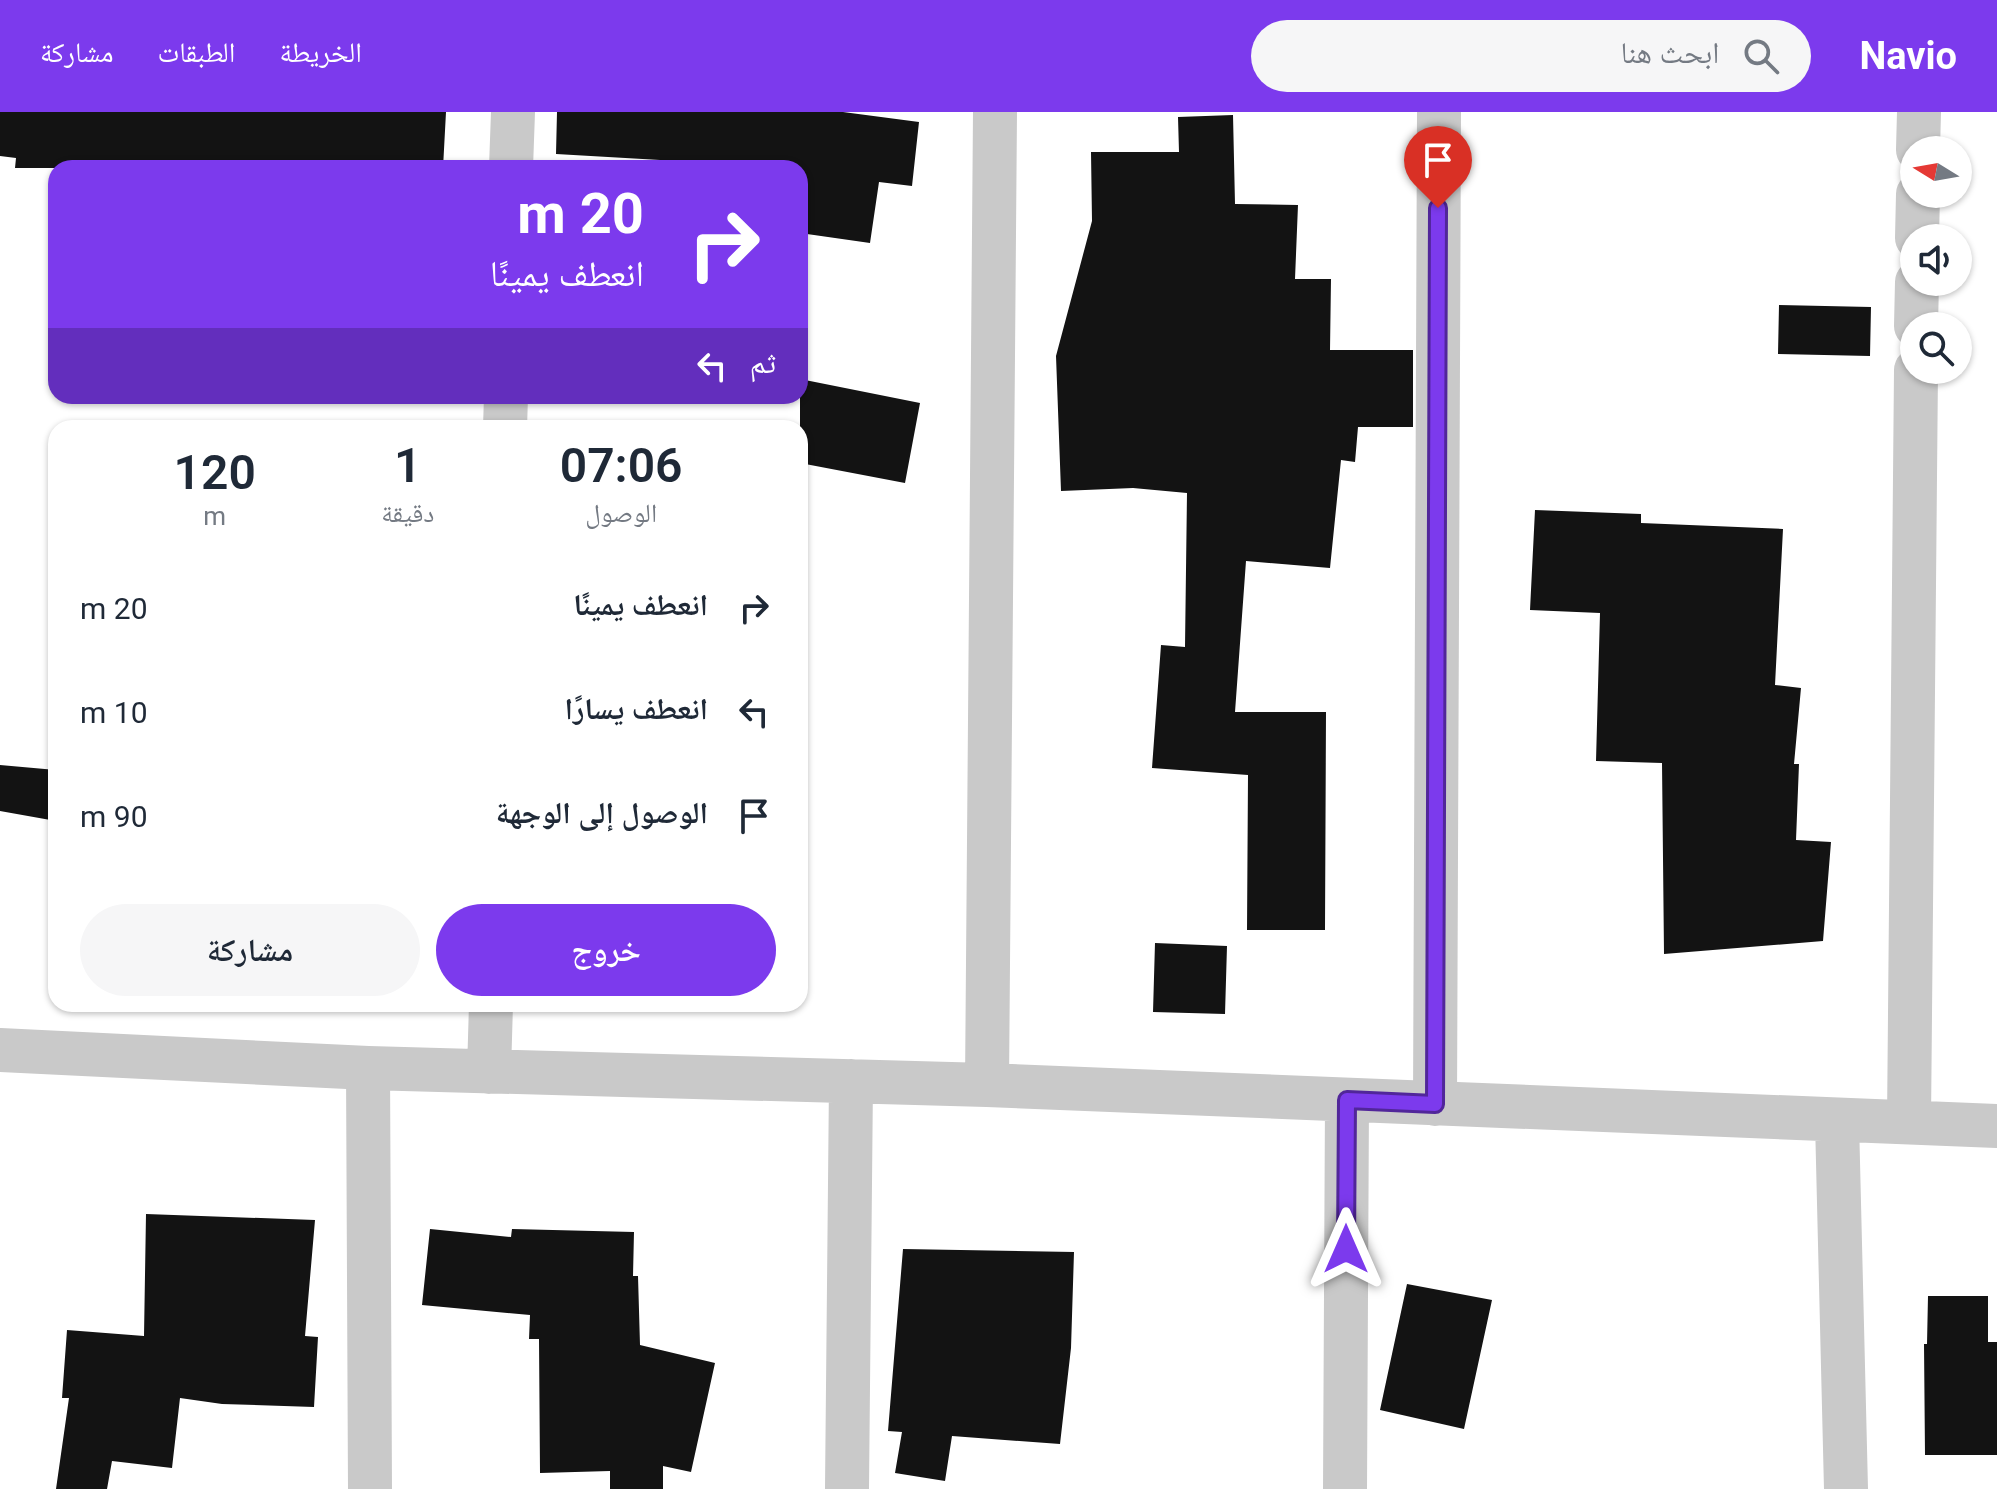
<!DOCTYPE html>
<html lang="ar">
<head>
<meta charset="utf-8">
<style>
	body { margin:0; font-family:Roboto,"Noto Naskh Arabic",sans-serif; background:#f6f6f7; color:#1f2937; direction:rtl; height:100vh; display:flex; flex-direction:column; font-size:30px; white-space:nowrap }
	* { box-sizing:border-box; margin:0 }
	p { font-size:26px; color:#747a83 }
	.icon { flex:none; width:44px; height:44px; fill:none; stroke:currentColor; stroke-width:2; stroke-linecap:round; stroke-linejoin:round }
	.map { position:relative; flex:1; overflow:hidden; direction:ltr }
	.panel { position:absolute; left:48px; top:308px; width:760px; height:592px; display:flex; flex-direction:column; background:#fff; border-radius:24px; box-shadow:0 2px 6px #0004; direction:rtl }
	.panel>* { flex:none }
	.banner { position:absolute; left:48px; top:48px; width:760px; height:244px; border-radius:24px; box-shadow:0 2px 6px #0004; direction:rtl; background:#7c3aed; color:#fff; overflow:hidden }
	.needle { width:52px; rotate:281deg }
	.controls { position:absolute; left:1900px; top:24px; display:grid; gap:16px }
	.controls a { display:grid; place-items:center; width:72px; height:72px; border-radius:50%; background:#fff; box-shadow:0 2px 6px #0004; font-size:40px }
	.pin { position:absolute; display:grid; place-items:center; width:68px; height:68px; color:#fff; margin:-82px -34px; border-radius:50% 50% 50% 0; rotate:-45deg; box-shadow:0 0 8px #0007 }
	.pin .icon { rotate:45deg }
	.me { position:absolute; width:88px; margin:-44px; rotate:0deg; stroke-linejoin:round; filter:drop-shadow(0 0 6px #0008) }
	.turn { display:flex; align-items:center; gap:28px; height:168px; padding:0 32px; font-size:36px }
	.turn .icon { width:104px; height:104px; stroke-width:2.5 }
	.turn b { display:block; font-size:56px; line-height:68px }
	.then { display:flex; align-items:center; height:76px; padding:0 32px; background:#0003; gap:16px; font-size:30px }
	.eta { display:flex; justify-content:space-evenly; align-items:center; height:136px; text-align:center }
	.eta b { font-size:48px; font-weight:600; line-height:56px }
	.action { display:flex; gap:16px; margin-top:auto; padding:16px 32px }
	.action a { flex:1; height:92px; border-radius:48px; background:#7c3aed; color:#fff; font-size:32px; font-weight:600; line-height:92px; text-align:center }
	.action a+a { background:#f6f6f7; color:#1f2937 }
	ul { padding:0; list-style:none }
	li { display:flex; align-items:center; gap:24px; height:104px; padding:0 32px }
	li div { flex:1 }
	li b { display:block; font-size:30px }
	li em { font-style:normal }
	header { display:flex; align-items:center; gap:48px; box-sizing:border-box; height:112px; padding:0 40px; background:#7c3aed; color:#fff }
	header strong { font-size:38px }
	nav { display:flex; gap:44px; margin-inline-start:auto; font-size:28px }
	.search { width:560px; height:72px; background:#f6f6f7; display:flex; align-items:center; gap:20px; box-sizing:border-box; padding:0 28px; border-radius:44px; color:#747a83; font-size:30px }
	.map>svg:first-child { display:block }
</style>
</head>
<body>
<header>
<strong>Navio</strong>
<div class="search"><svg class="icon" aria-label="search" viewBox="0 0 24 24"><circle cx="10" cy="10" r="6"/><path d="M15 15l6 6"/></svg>ابحث هنا</div>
<nav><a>الخريطة</a><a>الطبقات</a><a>مشاركة</a></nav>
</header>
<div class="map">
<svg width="1997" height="1377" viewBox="0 0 1997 1377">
	<rect width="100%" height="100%" fill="#fff"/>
	<!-- building -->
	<path fill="#131313" d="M 0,0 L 446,0 L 443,56 L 15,56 L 16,46 L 0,44 Z
		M 557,0 L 843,0 L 919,10 L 912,74 L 879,70 L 870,131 L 800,121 L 800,56 L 556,42 Z
		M 1233,3 L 1235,92 L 1298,93 L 1295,167 L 1331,167 L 1330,238 L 1413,238 L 1413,315 L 1358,315 L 1355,350 L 1341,348 L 1330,456 L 1246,449 L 1235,600 L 1326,600 L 1325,818 L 1247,818 L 1248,663 L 1152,656 L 1161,533 L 1185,535 L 1187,381 L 1133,376 L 1061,379 L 1056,244 L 1092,109 L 1091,40 L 1179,40 L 1178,5 Z
		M 1779,193 L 1871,195 L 1870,244 L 1778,242 Z
		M 800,267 L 920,291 L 905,371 L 800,351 Z
		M 1535,398 L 1641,402 L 1641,411 L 1783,417 L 1775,573 L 1801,576 L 1794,652 L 1799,652 L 1796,728 L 1831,730 L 1823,829 L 1664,842 L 1662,651 L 1596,649 L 1600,501 L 1530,498 Z
		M 0,653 L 56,658 L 56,709 L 0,699 Z
		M 1155,831 L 1227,834 L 1225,902 L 1153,900 Z
		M 146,1102 L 315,1108 L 305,1224 L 318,1225 L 314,1295 L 222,1292 L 180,1286 L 172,1356 L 112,1349 L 107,1377 L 56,1377 L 69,1286 L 62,1286 L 67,1218 L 144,1224 Z
		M 430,1117 L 511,1125 L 512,1117 L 634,1120 L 633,1164 L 638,1164 L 640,1233 L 715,1251 L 691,1360 L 663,1354 L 663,1377 L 610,1377 L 610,1359 L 540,1361 L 539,1227 L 529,1227 L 530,1203 L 422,1193 Z
		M 903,1137 L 1074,1140 L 1071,1236 L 1060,1332 L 952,1324 L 945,1369 L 895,1361 L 902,1320 L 888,1319 Z
		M 1407,1172 L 1492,1188 L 1464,1317 L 1380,1298 Z
		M 1928,1184 L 1988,1184 L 1988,1230 L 1997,1230 L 1997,1343 L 1925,1343 L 1924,1232 L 1927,1232 Z"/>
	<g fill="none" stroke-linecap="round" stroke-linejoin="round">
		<!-- minor -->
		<path stroke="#c9c9c9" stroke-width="44" d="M 1918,38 L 1919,0
			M 511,56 L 513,0
			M 1917,126 L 1918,82
			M 1916,214 L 1917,170
			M 505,316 L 506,284
			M 0,938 L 368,956 L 987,973 L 1997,1014
			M 368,956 L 370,1377
			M 489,960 L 491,892
			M 987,973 L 995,0
			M 1435,992 L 1439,0
			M 1837,1009 L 1846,1377
			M 1909,1010 L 1916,258
			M 847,1377 L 851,969
			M 1345,1377 L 1347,988"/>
	</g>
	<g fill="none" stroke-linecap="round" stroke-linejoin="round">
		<defs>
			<path id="route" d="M 1346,1137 L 1347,988 L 1435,992 L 1438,96"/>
		</defs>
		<!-- route casing -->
		<use href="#route" stroke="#51269a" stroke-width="20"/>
		<!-- route -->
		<use href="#route" stroke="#7c3aed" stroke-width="14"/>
	</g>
</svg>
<div class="controls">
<a><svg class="needle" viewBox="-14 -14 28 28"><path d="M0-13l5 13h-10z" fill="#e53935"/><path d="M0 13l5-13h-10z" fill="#747a83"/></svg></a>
<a><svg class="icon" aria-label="sound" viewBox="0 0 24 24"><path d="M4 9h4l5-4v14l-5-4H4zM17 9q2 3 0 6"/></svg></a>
<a><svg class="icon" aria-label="search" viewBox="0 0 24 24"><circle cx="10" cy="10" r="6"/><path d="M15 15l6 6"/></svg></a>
</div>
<div class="pin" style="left:1438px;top:96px;background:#d93025"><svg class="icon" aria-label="arrive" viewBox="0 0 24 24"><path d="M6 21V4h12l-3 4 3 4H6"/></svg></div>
<svg class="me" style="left:1346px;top:1137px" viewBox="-20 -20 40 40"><path d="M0-17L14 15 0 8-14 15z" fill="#7c3aed" stroke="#fff" stroke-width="4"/></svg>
<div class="banner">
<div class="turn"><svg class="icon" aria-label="right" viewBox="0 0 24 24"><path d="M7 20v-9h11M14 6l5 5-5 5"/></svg><div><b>20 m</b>انعطف يمينًا</div></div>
<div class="then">ثم<svg class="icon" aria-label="left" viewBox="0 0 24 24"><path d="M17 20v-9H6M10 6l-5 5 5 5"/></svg></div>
</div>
<section class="panel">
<div class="eta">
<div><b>07:06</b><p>الوصول</p></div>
<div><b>1</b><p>دقيقة</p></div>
<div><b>120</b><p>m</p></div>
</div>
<ul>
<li><svg class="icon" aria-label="right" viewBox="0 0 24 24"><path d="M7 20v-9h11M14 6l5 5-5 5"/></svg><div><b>انعطف يمينًا</b></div><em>20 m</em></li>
<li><svg class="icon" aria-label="left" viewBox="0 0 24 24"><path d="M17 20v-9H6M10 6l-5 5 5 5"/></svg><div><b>انعطف يسارًا</b></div><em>10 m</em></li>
<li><svg class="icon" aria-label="arrive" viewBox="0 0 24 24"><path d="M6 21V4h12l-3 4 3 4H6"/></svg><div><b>الوصول إلى الوجهة</b></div><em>90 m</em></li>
</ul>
<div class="action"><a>خروج</a><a>مشاركة</a></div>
</section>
</div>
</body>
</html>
